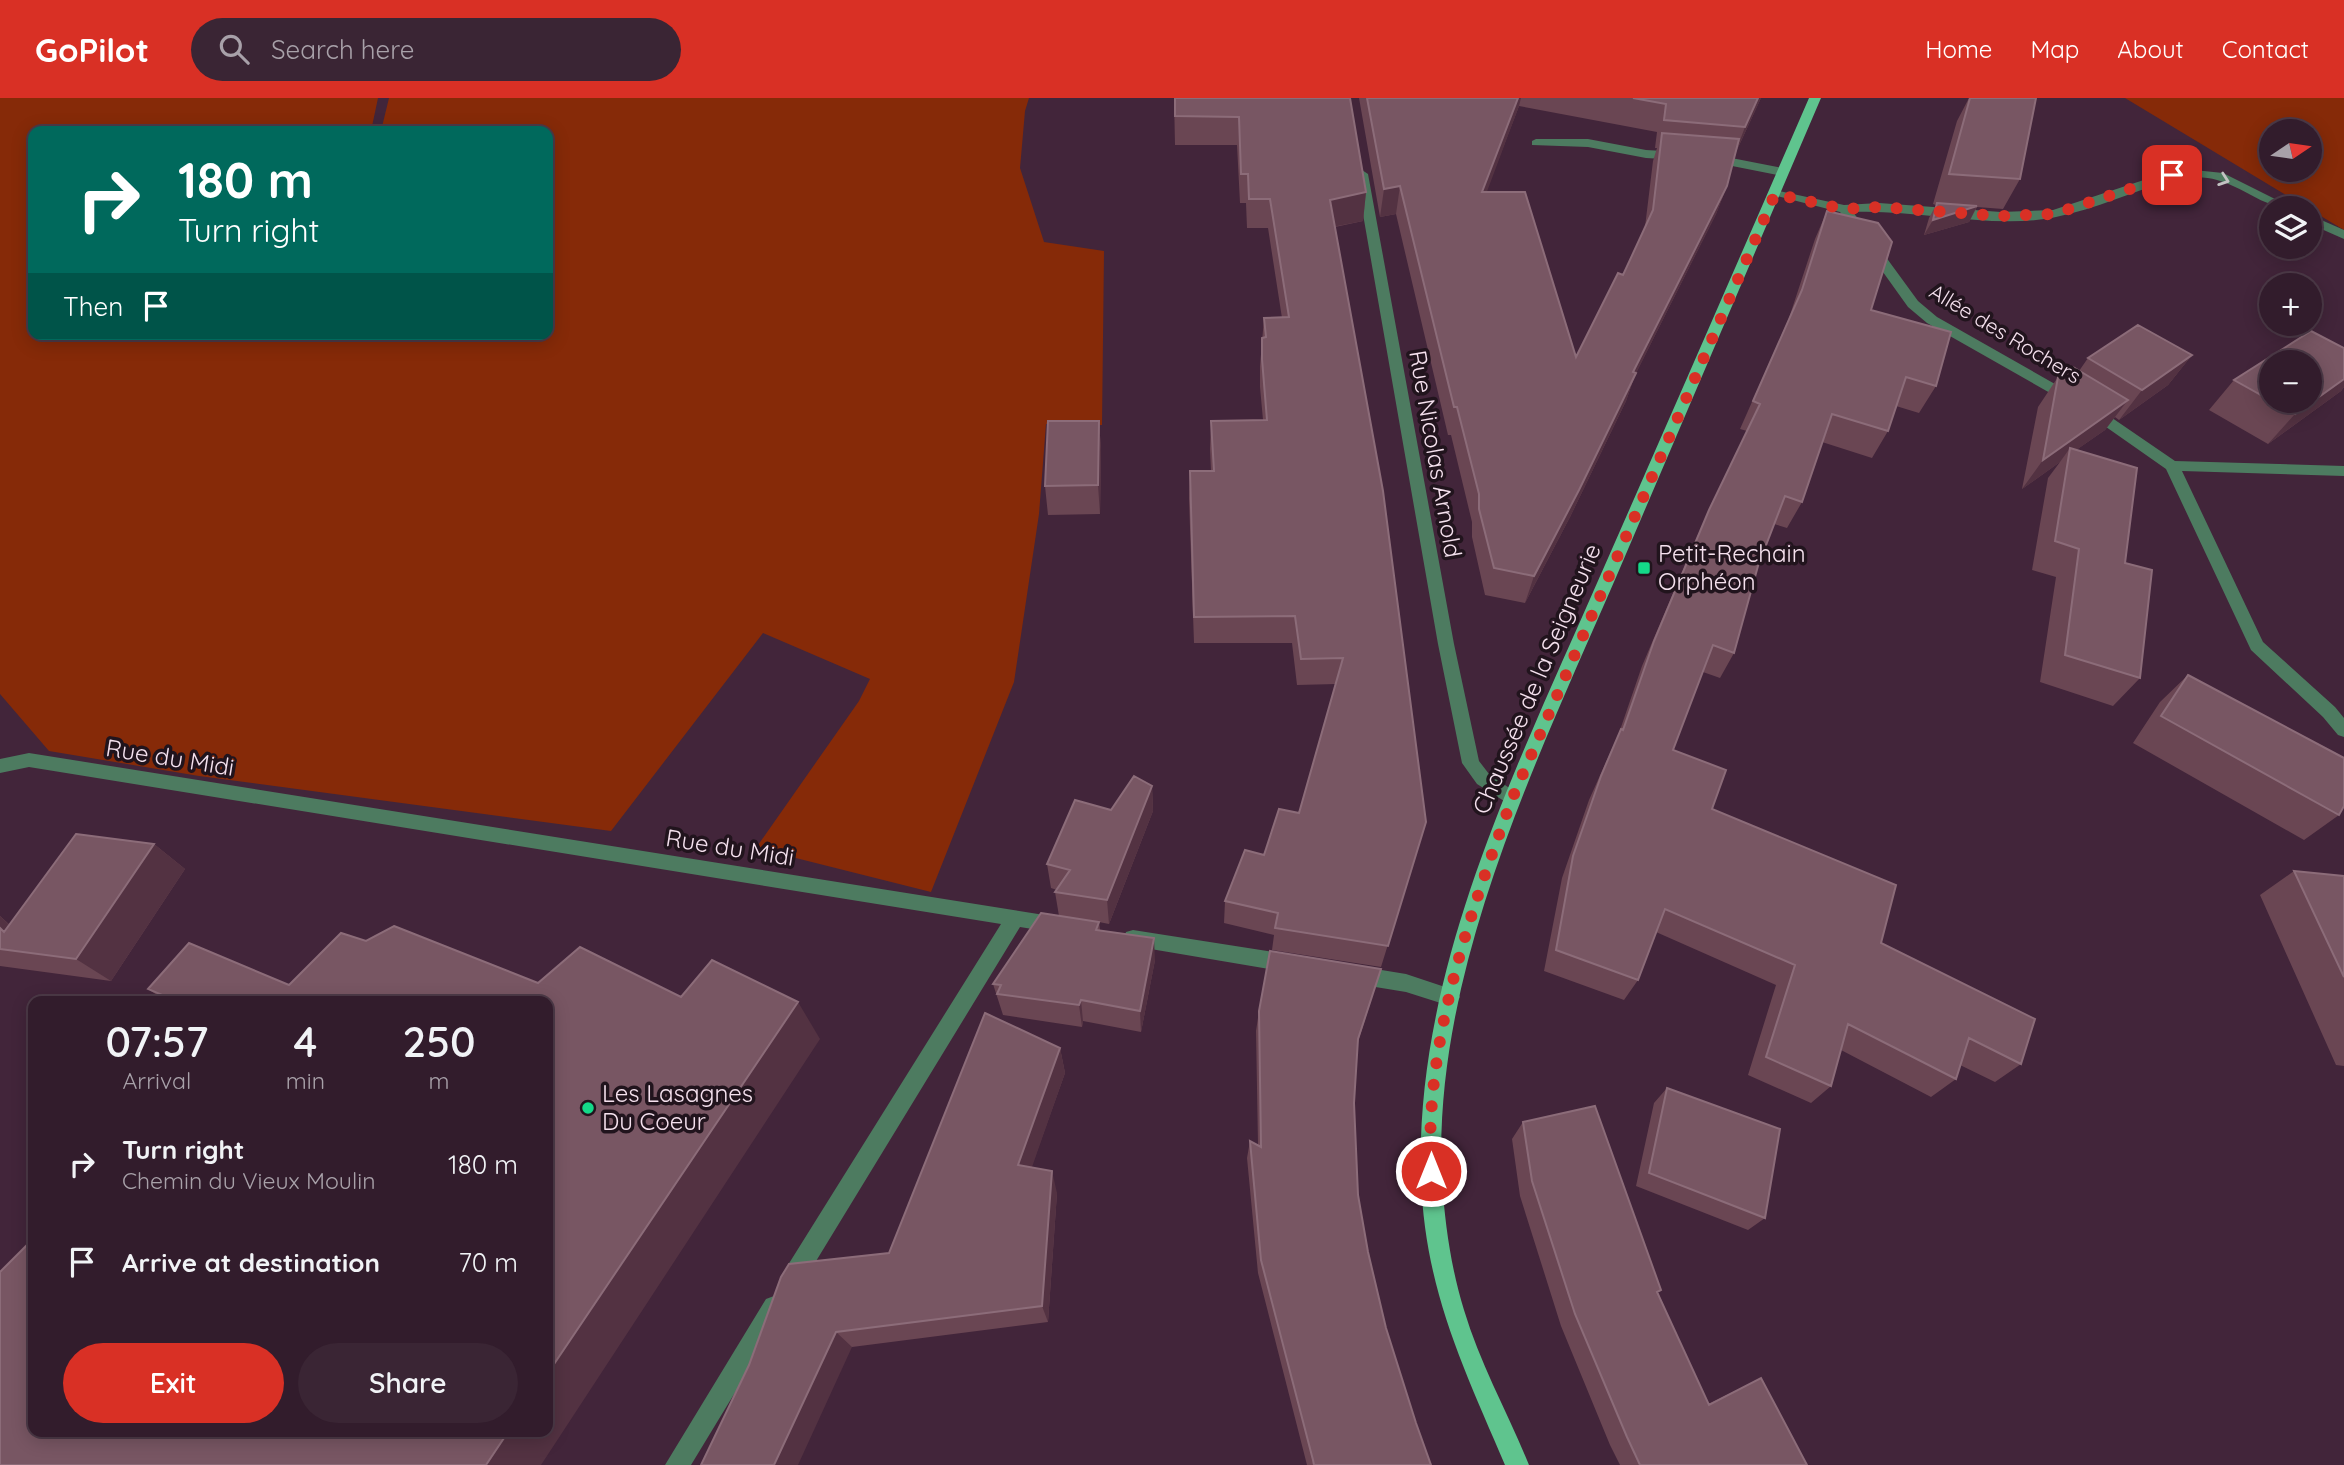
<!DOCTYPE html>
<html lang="en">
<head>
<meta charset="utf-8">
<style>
	body { margin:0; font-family:Quicksand,sans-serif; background:#3a2534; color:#f1f3f6; height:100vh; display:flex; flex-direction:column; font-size:26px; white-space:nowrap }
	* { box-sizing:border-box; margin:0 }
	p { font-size:23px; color:#a8a1a9 }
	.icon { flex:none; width:38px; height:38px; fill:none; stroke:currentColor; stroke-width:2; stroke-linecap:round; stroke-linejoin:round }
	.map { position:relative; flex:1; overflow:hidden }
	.details { position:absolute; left:28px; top:898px; width:525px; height:441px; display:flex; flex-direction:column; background:#321c2c; border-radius:14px; box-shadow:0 4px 18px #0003,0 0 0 2px #4d3a48 }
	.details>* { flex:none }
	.banner { position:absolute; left:28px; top:28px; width:525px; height:214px; border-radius:14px; box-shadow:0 4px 18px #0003,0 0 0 2px #4d3a48; background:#00695c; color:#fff; overflow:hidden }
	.needle { width:46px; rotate:77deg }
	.controls { position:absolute; left:2259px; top:21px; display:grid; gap:14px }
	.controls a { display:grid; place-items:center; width:63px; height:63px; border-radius:50%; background:#321c2c; box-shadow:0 4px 18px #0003,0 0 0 2px #4d3a48; font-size:35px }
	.pin { position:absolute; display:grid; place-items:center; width:60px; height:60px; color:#fff; margin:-30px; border-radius:14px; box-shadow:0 4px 10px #0006 }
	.me { position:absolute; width:77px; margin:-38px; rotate:0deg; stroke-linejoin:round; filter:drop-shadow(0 0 5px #0008) }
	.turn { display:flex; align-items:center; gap:24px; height:147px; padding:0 35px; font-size:32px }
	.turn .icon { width:91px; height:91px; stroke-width:2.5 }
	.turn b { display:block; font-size:49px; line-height:60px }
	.then { display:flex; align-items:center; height:66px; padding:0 35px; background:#0003; gap:14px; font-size:26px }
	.eta { display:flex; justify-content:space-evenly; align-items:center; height:119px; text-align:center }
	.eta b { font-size:42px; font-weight:600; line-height:49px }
	.action { display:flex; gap:14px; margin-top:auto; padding:14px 35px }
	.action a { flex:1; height:80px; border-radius:42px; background:#d93025; color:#fff; font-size:28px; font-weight:600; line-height:80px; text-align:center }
	.action a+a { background:#3a2534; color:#f1f3f6 }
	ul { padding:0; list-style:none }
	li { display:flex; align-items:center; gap:21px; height:98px; padding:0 35px }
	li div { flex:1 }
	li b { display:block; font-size:26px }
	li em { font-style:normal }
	header { display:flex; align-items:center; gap:42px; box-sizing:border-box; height:98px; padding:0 35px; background:#d93025; color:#fff }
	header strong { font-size:33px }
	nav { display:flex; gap:38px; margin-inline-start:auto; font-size:24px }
	.search { width:490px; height:63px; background:#3a2534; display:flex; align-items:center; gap:18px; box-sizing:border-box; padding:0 24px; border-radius:38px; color:#a8a1a9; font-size:26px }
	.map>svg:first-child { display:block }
</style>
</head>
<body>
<header>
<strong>GoPilot</strong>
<div class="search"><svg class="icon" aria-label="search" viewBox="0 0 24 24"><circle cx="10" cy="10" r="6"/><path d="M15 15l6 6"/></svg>Search here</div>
<nav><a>Home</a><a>Map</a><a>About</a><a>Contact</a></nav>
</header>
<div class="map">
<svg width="2344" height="1367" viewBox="0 0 2344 1367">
	<rect width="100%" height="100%" fill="#42253a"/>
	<!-- green -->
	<path fill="#862a08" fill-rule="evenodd" d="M 0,0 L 378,0 L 371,33 L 33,33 L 33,236 L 548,236 L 548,33 L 381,33 L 389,0 L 1029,0 L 1025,13 L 1020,70 L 1044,144 L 1104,153 L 1102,327 L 1046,326 L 1039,416 L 1014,584 L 931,794 L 756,750 L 859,603 L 870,581 L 763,535 L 611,733 L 199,678 L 49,653 L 0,596 Z
		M 2125,0 L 2344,0 L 2344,132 ZM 2272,33 L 2310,33 L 2310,72 L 2272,72 Z"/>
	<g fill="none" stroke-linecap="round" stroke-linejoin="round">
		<!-- minor -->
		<path fill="#4d7b60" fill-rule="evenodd" d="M 1536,41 L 1588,41 L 1646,52 L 1680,54 L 1686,58 L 1680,62 L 1646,60 L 1588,49 L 1532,47 L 1532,43 Z
			M 1711,56 L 1783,70 L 1789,74 L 1783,78 L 1707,63 L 1705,60 Z
			M 1362,72 L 1368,76 L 1454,546 L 1479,663 L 1489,676 L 1518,696 L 1521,701 L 1518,706 L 1512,708 L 1477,686 L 1462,665 L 1438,546 L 1356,76 Z
			M 2194,72 L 2223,75 L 2293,110 C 2265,111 2244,89 2217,82 C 2204,78 2187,80 2173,81 C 2135,93 2095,111 2056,119 C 1996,132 1916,111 1853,114 L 1918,203 L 1937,219 L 2099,311 L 2175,363 L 2344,368 L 2344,378 L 2182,373 L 2263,544 L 2335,609 L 2344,620 L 2344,639 L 2338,637 L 2323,619 L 2251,552 L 2166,371 L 2089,317 L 1927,225 L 1908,209 L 1840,114 L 1769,96 L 1775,92 L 1844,107 L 1879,105 L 2001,114 L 2053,112 L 2168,74 Z
			M 2310,117 L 2344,132 L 2344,141 L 2310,126 Z
			M 29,655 L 1057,819 L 1064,821 L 1066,827 L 1064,833 L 1057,835 L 1020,829 L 799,1191 L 791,1194 L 783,1191 L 780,1183 L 783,1175 L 1001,826 L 29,669 L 0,675 L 0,661 Z
			M 1133,832 L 1292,857 L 1299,860 L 1302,866 L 1299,872 L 1292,875 L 1133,848 L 1126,846 L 1124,840 L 1126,834 Z
			M 1357,868 L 1406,876 L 1457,893 L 1460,899 L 1457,905 L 1450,908 L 1406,894 L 1357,886 L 1350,883 L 1347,877 L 1350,871 Z
			M 774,1198 L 782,1201 L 785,1209 L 782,1217 L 691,1367 L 665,1367 L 766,1201 Z"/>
		<!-- major -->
		<path fill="#5fc48e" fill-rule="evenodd" d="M 1809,0 L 1821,0 C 1753,159 1685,318 1617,477 C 1537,662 1431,877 1442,1083 C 1445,1126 1451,1170 1464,1212 C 1480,1266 1508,1315 1529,1367 L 1505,1367 C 1463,1268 1425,1192 1421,1081 C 1414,871 1519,664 1601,476 C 1671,317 1740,159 1809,0 Z"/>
	</g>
	<!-- wall -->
	<path fill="#6a4653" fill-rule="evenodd" d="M 1174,0 L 1350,0 L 1366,94 L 1363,123 L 1335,129 L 1426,724 L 1381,869 L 1272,852 L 1274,837 L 1224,825 L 1225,803 L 1299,715 L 1336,586 L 1297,587 L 1292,545 L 1194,545 L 1189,401 L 1190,373 L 1211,373 L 1210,351 L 1211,323 L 1263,322 L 1260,289 L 1260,268 L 1264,220 L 1282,220 L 1268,130 L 1247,130 L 1246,105 L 1240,105 L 1237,47 L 1175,47 Z
		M 1359,0 L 1761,0 L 1736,54 L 1727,88 L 1716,116 L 1635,277 L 1626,303 L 1570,419 L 1525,505 L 1485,497 L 1472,439 L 1472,424 L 1451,337 L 1448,337 L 1396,116 L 1380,119 ZM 1519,8 L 1657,34 L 1655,50 L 1657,50 L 1653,63 L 1645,129 L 1623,177 L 1576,259 L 1486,94 Z
		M 1969,0 L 2036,0 L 2020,81 L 2003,111 L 1977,109 L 1969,124 L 1924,137 L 1929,120 L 1936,107 L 1933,106 L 1957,23 Z
		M 1827,113 L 1871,212 L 1936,288 L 1919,315 L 1896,308 L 1888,333 L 1872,360 L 1822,344 L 1802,404 L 1787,430 L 1774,426 L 1758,468 L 1734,555 L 1720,580 L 1703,574 L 1673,652 L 1712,711 L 1881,845 L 2021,966 L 1995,984 L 1960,967 L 1956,981 L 1931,999 L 1841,952 L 1831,988 L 1811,1005 L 1748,977 L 1776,887 L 1656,834 L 1638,882 L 1624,902 L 1544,873 L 1562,780 L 1589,702 L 1619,635 L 1642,568 L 1697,439 L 1747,333 L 1740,331 L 1789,220 L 1815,141 Z
		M 2344,250 L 2344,289 L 2341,293 L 2268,346 L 2209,312 L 2234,282 Z
		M 2192,257 L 2168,287 L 2119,322 L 2115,319 L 2105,332 L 2076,352 L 2125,465 L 2140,580 L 2113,608 L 2040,584 L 2056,479 L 2032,472 L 2048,380 L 2060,364 L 2022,391 L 2038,309 L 2058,279 L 2079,273 L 2088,260 Z
		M 1099,323 L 1101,352 L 1100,416 L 1048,417 L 1045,388 Z
		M 2188,577 L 2339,717 L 2304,742 L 2133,645 L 2160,604 Z
		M 1152,688 L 1153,713 L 1109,826 L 1099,824 L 1100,832 L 1155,862 L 1141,934 L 1083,923 L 1082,929 L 1003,917 L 993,886 L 1059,818 L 1055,794 L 1057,792 L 1051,790 L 1047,766 L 1111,712 Z
		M 154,746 L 185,771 L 111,883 L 0,868 L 0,818 L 10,827 Z
		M 2294,773 L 2344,778 L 2344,968 L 2336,967 L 2260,797 Z
		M 366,843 L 538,885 L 681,899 L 820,941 L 548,903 L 166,903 L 148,891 L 289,887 Z
		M 1381,871 L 1358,944 L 1354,1005 L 1358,1097 L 1368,1154 L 1386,1230 L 1416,1325 L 1431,1367 L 1307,1367 L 1258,1175 L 1247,1060 L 1250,1043 L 1258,1047 L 1256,933 L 1259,913 Z
		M 1060,950 L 1065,975 L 1031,1070 L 1057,1095 L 1048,1224 L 852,1249 L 749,1267 L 889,1155 Z
		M 1667,990 L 1765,1120 L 1748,1132 L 1636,1088 L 1654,1005 Z
		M 1523,1024 L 1658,1195 L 1708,1306 L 1761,1280 L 1807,1367 L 1620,1367 L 1610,1347 L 1561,1228 L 1520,1098 L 1512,1041 Z"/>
	<!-- shaded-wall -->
	<path fill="#533242" d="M 1518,0 L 1521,0 L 1519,8 L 1476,123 L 1482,94 Z
		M 1758,0 L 1761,0 L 1734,58 L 1745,29 Z
		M 1400,88 L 1396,116 L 1380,119 L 1384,91 Z
		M 1727,88 L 1716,116 L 1635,277 L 1626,303 L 1570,419 L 1525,505 L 1534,478 L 1633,274 Z
		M 1366,94 L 1363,123 L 1327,130 L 1330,102 Z
		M 1977,108 L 1969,124 L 1924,137 L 1933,122 Z
		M 2192,257 L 2168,287 L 2119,322 L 2142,292 Z
		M 2344,281 L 2344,289 L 2341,293 L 2268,346 L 2295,316 Z
		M 2128,302 L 2105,332 L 2069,357 L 2070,350 L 2060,364 L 2022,391 L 2043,362 Z
		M 1099,323 L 1101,352 L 1100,416 L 1098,387 Z
		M 1152,688 L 1153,713 L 1109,826 L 1107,802 Z
		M 154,746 L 185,771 L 111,883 L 76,861 Z
		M 0,818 L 41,857 L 4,834 L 0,830 Z
		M 1154,840 L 1155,862 L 1141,934 L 1140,913 Z
		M 1081,902 L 1083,923 L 1082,929 L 1079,907 Z
		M 798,904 L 820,941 L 541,1367 L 486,1367 L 508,1334 L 548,1334 L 548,1275 Z
		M 1060,950 L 1065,975 L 1025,1089 L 1018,1067 Z
		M 1052,1073 L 1057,1095 L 1048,1224 L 1042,1208 Z
		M 836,1234 L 852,1249 L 798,1367 L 774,1367 Z"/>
	<!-- building -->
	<path fill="#785663" stroke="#8c6c79" stroke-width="2" fill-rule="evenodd" d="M 1175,0 L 1350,0 L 1366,94 L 1330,102 L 1383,393 L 1426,724 L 1388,848 L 1275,830 L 1278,815 L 1225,803 L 1245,752 L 1264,757 L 1279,711 L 1299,715 L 1343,560 L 1301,561 L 1295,518 L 1194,519 L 1190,373 L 1214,373 L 1211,323 L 1267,322 L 1262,261 L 1262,240 L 1266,239 L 1264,220 L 1289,219 L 1270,101 L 1249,101 L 1248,76 L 1241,76 L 1239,19 L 1175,18 Z
		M 1367,0 L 1518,0 L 1482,94 L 1525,94 L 1576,259 L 1618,175 L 1623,177 L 1653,112 L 1662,35 L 1739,41 L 1727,88 L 1633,274 L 1636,275 L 1579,392 L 1534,478 L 1494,470 L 1479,411 L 1479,396 L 1457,309 L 1454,309 L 1400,88 L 1384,91 Z
		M 1633,0 L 1758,0 L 1745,29 L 1664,22 L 1666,6 Z
		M 1970,0 L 2036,0 L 2020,81 L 1949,76 Z
		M 1937,105 L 1977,108 L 1933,122 Z
		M 1827,113 L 1878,125 L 1892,144 L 1871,212 L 1951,234 L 1936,288 L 1906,279 L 1888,333 L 1832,316 L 1802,404 L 1785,398 L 1758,468 L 1734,555 L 1713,547 L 1673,652 L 1726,672 L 1712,711 L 1896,787 L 1881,845 L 2035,921 L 2021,966 L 1969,940 L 1956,981 L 1848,926 L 1831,988 L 1766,959 L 1795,867 L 1665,811 L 1638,882 L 1556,852 L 1573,758 L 1601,678 L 1621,631 L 1623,632 L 1654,543 L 1709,412 L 1760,306 L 1753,303 L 1802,192 Z
		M 2138,227 L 2192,257 L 2142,292 L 2088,260 Z
		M 2311,233 L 2344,250 L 2344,281 L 2295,316 L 2234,282 ZM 2272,264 L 2310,264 L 2310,303 L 2272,303 Z
		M 2073,269 L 2128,302 L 2043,362 L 2058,279 Z
		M 1048,323 L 1099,323 L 1098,387 L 1045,388 Z
		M 2070,350 L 2137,370 L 2125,465 L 2152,472 L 2140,580 L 2065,557 L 2079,451 L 2055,443 Z
		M 2188,577 L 2344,660 L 2344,708 L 2339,717 L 2161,618 Z
		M 1134,678 L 1152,688 L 1107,802 L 1055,794 L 1070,772 L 1047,766 L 1075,702 L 1111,712 Z
		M 76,736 L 154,746 L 76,861 L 0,851 L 0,830 L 4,834 Z
		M 2294,773 L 2344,778 L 2344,879 Z
		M 1041,815 L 1099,824 L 1096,832 L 1154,840 L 1140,913 L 1081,902 L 1079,907 L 997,896 L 1001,887 L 993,886 Z
		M 394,828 L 538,885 L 580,849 L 681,899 L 712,862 L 798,904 L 548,1275 L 548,903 L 176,903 L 148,891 L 189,845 L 289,887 L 341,835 L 366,843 Z
		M 1270,853 L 1381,871 L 1358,941 L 1354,1005 L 1358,1097 L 1368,1154 L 1386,1230 L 1416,1325 L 1431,1367 L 1314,1367 L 1313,1362 L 1261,1162 L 1250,1043 L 1261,1049 L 1259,913 Z
		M 985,915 L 1060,950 L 1018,1067 L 1052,1073 L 1042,1208 L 836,1234 L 774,1367 L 701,1367 L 749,1267 L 781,1179 L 789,1166 L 889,1155 Z
		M 1667,990 L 1780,1031 L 1765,1120 L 1649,1075 Z
		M 1595,1008 L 1661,1192 L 1657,1194 L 1709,1307 L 1761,1280 L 1807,1367 L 1640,1367 L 1627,1339 L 1575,1216 L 1532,1083 L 1523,1024 Z
		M 33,1141 L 33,1334 L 508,1334 L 486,1367 L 0,1367 L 0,1174 Z"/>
	<!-- one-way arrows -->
	<defs><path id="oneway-chevron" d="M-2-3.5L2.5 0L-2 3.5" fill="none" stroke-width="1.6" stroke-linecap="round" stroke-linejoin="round" transform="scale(1.75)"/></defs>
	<use stroke="#c3c2c3" href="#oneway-chevron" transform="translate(2224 82) rotate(19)"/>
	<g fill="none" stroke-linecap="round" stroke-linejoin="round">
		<!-- route -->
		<path stroke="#d93025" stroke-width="12" stroke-dasharray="0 21.6" d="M 1431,1073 C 1424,947 1469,818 1512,701 L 1775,96 L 1844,111 L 1879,109 L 2001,118 L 2054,116 L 2172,77"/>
	</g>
	<!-- markers -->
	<g fill="#14d989" stroke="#21141d" stroke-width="2.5">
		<rect x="1637" y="463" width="14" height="14" rx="3.5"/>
		<circle cx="588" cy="1010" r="7"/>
	</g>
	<g text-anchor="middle" stroke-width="7" stroke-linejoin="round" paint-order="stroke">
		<!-- far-street labels -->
		<g font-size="21" fill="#f5e1ee" stroke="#21141d">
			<text transform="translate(2005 236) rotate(31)" y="7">Allée des Rochers</text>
		</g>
		<!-- street labels -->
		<g font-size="24" fill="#f5e1ee" stroke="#21141d">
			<text transform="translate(1435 356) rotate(80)" y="8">Rue Nicolas Arnold</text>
			<text transform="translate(1537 581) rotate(-67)" y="8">Chaussée de la Seigneurie</text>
			<text transform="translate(170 660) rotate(9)" y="8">Rue du Midi</text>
			<text transform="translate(730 750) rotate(9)" y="8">Rue du Midi</text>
		</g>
		<!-- poi labels -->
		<g font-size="24" fill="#f5e1ee" stroke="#21141d" text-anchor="start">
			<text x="1658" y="464">Petit-Rechain<tspan x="1658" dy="28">Orphéon</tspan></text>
			<text x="602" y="1004">Les Lasagnes<tspan x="602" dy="28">Du Coeur</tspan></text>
		</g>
	</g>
</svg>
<div class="controls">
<a><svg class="needle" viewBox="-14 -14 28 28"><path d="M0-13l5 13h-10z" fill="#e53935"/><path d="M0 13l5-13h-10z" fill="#a8a1a9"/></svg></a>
<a><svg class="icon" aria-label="layers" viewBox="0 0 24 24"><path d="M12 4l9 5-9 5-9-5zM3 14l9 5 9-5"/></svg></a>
<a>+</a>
<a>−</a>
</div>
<div class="pin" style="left:2172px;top:77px;background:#d93025"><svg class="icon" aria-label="arrive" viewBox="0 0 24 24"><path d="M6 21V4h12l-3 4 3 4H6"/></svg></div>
<svg class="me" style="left:1431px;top:1073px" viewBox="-20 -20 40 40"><circle r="17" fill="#d93025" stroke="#fff" stroke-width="3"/><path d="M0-11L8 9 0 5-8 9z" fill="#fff"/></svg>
<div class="banner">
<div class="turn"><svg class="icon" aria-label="right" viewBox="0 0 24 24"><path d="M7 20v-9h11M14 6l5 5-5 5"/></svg><div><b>180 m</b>Turn right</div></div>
<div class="then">Then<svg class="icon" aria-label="arrive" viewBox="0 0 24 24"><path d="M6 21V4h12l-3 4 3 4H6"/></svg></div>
</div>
<section class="details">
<div class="eta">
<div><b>07:57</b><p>Arrival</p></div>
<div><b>4</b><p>min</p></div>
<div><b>250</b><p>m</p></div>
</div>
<ul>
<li><svg class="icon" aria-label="right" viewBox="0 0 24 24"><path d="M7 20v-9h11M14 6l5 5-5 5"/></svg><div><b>Turn right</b><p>Chemin du Vieux Moulin</p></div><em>180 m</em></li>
<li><svg class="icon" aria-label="arrive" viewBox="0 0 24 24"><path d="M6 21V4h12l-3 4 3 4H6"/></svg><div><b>Arrive at destination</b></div><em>70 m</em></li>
</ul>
<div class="action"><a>Exit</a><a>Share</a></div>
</section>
</div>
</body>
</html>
